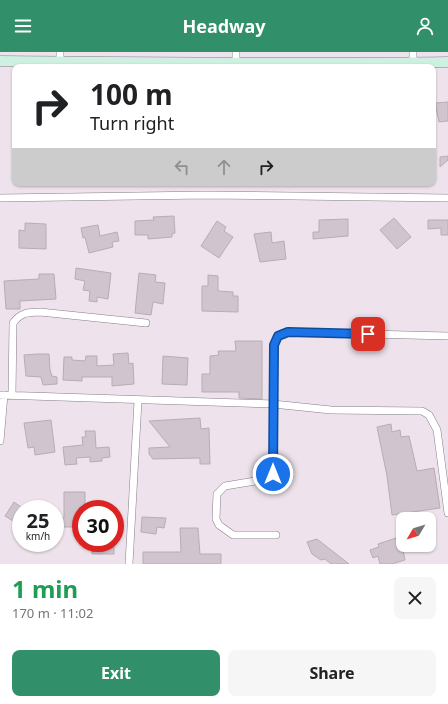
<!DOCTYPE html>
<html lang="en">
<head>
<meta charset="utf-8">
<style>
	body { margin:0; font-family:"Noto Sans",sans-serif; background:#f6f6f6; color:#202124; height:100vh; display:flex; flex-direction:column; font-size:15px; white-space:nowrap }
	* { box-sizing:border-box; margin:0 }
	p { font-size:13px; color:#757577 }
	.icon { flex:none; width:22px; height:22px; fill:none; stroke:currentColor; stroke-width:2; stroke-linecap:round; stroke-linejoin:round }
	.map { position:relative; height:512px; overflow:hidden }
	.details { display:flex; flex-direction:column; background:#fff; flex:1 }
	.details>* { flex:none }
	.banner { position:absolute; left:12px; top:12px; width:424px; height:122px; border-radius:8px; box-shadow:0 1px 3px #0004; background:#fff; color:#202124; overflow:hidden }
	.needle { width:26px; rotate:232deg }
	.controls { position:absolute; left:396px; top:460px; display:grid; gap:8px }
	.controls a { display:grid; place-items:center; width:40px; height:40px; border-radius:8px; background:#fff; box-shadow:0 1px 3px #0004; font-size:20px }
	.speed { position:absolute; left:12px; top:448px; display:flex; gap:8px; font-size:20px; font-weight:700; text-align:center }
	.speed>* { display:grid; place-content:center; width:52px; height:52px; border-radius:50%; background:#fff; box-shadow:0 1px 3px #0004; line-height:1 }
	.speed small { font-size:10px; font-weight:400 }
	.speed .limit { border:6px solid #d22; background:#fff; color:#111 }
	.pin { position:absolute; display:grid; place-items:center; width:34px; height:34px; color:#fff; margin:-17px; border-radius:8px; box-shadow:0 2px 6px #0006 }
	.me { position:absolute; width:44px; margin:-22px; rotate:0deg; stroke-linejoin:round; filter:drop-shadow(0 0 3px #0008) }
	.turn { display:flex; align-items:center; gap:14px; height:84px; padding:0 12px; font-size:18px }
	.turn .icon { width:52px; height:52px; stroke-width:2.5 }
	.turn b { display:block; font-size:28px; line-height:34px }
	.lanes { display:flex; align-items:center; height:38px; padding:0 12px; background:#0003; justify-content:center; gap:20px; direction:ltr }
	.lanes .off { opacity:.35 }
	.round { display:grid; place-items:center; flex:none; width:42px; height:42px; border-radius:8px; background:#f6f6f6 }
	.summary { display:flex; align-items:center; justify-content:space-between; height:68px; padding:0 12px }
	h1 { font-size:24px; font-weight:700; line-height:30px; color:#1e9e55 }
	.action { display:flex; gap:8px; margin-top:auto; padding:8px 12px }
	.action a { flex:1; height:46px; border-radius:8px; background:#319069; color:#fff; font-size:16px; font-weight:700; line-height:46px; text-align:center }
	.action a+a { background:#f6f6f6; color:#202124 }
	header { display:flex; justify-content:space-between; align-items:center; height:52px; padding:0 12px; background:#319069; color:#fff; font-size:18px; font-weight:700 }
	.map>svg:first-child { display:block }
</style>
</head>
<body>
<header><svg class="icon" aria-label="menu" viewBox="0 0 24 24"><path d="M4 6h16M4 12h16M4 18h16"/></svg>Headway<svg class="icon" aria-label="person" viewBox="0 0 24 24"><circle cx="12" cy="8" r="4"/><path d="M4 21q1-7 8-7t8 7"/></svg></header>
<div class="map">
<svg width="448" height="512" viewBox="0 0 448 512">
	<rect width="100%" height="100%" fill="#eee3ec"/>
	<!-- building -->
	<path fill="#d0c5ce" stroke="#b7adb5" d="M 448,50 L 448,69 L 439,70 L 435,51 Z
		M 448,104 L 448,108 L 440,115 L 440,105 Z
		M 174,164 L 175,181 L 172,182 L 172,185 L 148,187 L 148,183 L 135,183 L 135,169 L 154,168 L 153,165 Z
		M 394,166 L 411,185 L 397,197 L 380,178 Z
		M 348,167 L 348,184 L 313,187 L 313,180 L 319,180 L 319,168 Z
		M 428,168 L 448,168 L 448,183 L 441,183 L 441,176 L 428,177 Z
		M 217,169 L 226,175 L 224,179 L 233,185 L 219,206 L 201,194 Z
		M 25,171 L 46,172 L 46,197 L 19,196 L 19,178 L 25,179 Z
		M 98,173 L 100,184 L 117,180 L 119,189 L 112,190 L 113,195 L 89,201 L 85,185 L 83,186 L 81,176 Z
		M 271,180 L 272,191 L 284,189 L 286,207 L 260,210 L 254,182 Z
		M 76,216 L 111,221 L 108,247 L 97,245 L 97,250 L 89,249 L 90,239 L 83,238 L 85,229 L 75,227 Z
		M 139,221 L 156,223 L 155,230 L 165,231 L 163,252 L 153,250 L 151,263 L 135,261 Z
		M 39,222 L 54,222 L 56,247 L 20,249 L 20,257 L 6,257 L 4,229 L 39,227 Z
		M 208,223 L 218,224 L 218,239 L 233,240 L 233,244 L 238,244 L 238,260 L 202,259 L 202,234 L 208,234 Z
		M 235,289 L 262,289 L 262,347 L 239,346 L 239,340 L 202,340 L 202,322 L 210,322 L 210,304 L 219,303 L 218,299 L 236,299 Z
		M 128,301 L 129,312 L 133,311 L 134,332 L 112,334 L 112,325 L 82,325 L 82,329 L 63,328 L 64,305 L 72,305 L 72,308 L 85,309 L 86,304 L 97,304 L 97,314 L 114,313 L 113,302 Z
		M 37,302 L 49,302 L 50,318 L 52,324 L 57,325 L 57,332 L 43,333 L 41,325 L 26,324 L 24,303 Z
		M 163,304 L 188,306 L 187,333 L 162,332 Z
		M 200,366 L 201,377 L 209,376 L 210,412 L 200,412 L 200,406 L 153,407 L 149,402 L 149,396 L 170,395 L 149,369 Z
		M 51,368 L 55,400 L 35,403 L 34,395 L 28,396 L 24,371 Z
		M 391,372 L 392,380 L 400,378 L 401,385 L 409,384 L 417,419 L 434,416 L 440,456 L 392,463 L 387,424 L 377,375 Z
		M 85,379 L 95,379 L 96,396 L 109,395 L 110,405 L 102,406 L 102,409 L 90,410 L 90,405 L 76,406 L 77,412 L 65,413 L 63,395 L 83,393 L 82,385 L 86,385 Z
		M 64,440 L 85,440 L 85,457 L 81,457 L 81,475 L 60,475 L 60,466 L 64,466 Z
		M 14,450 L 21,455 L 21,467 L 18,472 L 5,464 Z
		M 142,465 L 166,466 L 164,476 L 157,475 L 156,482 L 141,480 Z
		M 180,476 L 198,476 L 200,502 L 221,502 L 221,512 L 143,512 L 143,500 L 181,500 Z
		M 399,485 L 400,489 L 403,488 L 403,498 L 405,508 L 392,512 L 380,512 L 378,504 L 373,506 L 370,498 L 379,495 L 378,492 Z
		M 317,487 L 349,512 L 331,512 L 325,507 L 321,508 L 312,502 L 307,490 Z
		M 92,491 L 114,491 L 114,502 L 92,502 Z"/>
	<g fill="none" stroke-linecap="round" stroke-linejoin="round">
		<defs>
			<path id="street" d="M 413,0 L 413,10
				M 60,9 L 60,0
				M 236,10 L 236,0
				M 0,146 L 206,143 L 448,146
				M 0,343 L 273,352 L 331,358 L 422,359 L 429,363 L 437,378 L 448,461
				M 12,343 L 13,271 C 20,261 28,260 40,260 L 146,271
				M 0,389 L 4,343
				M 276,483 L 233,483 L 219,473 L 216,467 L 217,442 L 225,434 L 267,427 L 273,422 L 274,293 L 278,284 L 288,280 L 448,284
				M 129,512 L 138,349"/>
			<path id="secondary" d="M 0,9 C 149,10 299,12 448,10"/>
		</defs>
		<!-- street casing -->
		<use href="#street" stroke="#877e86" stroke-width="8"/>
		<!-- secondary casing -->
		<use href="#secondary" stroke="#877e86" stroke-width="11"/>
		<!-- street -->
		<use href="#street" stroke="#fff" stroke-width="7"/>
		<!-- secondary -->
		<use href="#secondary" stroke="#cef0e1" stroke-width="10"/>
	</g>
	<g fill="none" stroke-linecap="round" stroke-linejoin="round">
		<defs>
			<path id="route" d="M 273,422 L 274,293 L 278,284 L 288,280 L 368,282"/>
		</defs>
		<!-- route casing -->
		<use href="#route" stroke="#114b97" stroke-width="10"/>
		<!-- route -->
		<use href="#route" stroke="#1a73e8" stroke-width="7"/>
	</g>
</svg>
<div class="controls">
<a><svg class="needle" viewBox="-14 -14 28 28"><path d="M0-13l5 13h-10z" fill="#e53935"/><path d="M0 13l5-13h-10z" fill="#757577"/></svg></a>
</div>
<div class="speed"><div>25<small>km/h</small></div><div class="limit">30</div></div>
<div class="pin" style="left:368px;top:282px;background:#d93025"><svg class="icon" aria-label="arrive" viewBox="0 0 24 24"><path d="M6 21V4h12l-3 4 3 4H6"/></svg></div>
<svg class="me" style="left:273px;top:422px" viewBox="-20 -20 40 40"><circle r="17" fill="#1a73e8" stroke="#fff" stroke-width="3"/><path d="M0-11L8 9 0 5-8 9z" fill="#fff"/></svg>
<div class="banner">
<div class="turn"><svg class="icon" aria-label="right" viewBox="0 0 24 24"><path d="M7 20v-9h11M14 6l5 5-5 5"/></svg><div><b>100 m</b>Turn right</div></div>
<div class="lanes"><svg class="icon off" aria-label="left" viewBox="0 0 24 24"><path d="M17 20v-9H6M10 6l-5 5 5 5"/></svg><svg class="icon off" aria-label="ahead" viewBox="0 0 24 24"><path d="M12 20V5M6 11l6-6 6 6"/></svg><svg class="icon" aria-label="right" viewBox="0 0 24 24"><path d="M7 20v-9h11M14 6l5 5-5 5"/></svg></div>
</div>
</div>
<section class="details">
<div class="summary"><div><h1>1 min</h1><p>170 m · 11:02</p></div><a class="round"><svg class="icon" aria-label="close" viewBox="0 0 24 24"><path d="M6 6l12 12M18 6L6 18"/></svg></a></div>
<div class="action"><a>Exit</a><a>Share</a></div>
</section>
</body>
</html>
